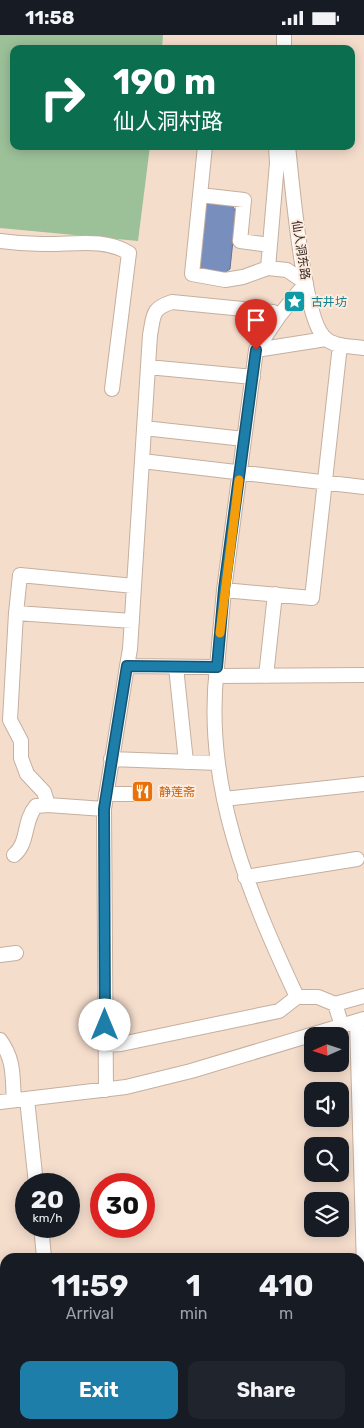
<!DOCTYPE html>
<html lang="en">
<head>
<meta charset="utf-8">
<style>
	body { margin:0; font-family:Rubik,"Noto Sans SC",sans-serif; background:#20242c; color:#f1f3f6; height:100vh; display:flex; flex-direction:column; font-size:19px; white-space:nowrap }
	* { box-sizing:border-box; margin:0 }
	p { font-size:16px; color:#9ea1a6 }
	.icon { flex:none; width:28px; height:28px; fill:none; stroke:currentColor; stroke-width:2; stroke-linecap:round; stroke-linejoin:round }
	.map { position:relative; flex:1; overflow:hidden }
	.drawer { position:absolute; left:0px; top:1218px; width:365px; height:176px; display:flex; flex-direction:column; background:#171b24; border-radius:15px 15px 0 0; box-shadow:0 2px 12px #0003 }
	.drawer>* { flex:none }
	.guide { position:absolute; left:10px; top:10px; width:345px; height:105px; border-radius:10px; box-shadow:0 2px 12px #0003; background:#0b6e4f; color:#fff; overflow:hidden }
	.needle { width:32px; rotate:267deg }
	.buttons { position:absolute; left:304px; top:992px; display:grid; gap:10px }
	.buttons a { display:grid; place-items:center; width:45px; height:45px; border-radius:10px; background:#171b24; box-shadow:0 2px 12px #0003; font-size:25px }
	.speed { position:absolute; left:15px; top:1138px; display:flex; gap:10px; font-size:25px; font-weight:700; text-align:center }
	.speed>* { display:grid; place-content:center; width:65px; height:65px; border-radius:50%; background:#171b24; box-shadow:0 2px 12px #0003; line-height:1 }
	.speed small { font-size:12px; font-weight:400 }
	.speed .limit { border:8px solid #d22; background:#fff; color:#111 }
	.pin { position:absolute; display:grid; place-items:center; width:42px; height:42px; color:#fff; margin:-51px -21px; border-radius:50% 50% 50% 0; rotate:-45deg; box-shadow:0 0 5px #0007 }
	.pin .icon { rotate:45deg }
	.me { position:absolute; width:55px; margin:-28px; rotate:0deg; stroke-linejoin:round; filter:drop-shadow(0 0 4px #0008) }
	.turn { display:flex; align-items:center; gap:18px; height:105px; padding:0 20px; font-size:22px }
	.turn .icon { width:65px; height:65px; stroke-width:2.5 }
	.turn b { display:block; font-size:35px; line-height:42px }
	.eta { display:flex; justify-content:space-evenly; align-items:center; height:85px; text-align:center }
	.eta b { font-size:30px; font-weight:700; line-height:35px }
	.cta { display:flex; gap:10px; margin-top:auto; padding:10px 20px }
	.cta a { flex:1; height:58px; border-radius:10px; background:#1e7eaa; color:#fff; font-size:20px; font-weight:700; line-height:58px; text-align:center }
	.cta a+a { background:#20242c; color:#f1f3f6 }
	.status { display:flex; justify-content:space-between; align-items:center; height:35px; padding:0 25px; background:#171b24; direction:ltr }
	.status svg { height:14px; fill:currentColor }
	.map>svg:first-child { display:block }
</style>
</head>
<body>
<div class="status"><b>11:58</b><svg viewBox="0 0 49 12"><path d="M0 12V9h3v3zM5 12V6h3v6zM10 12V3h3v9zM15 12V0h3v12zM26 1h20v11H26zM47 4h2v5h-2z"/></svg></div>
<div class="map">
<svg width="364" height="1393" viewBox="0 0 364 1393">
	<rect width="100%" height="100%" fill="#f5ddcc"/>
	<!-- green -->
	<path fill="#9cc199" d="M 0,0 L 163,0 L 162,14 L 14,14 L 14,111 L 150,111 L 138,206 L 0,193 Z"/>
	<!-- water -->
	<path fill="#788fbe" stroke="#647190" d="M 204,168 L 232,170 L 236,177 L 230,234 L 223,239 L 202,236 L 199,233 Z"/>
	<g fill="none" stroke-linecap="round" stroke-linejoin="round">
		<defs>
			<path id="minor" d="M 284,0 L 284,14
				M 205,111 L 192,239 L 225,245 L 243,242 L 268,233 L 287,235 L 306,248 L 279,281 L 256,315
				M 288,111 C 292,147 303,282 324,302 C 333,312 351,311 364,313
				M 200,160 L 244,165 L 240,206 L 270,210
				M 0,206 C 14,208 28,209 42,209 C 72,210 103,202 129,218 L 112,354
				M 268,233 L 277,128 L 276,111
				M 148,332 L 253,342
				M 144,393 L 244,404
				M 142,426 L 364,452
				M 224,555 L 312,563 L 340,310
				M 16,578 L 132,586
				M 127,631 L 130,614 L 150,300 C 154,280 151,274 172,267 L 273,277 L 279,281
				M 176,632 L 186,727
				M 217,632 C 203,750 248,857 297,962 L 318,962 L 335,969
				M 216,641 L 364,640
				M 266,641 L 275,559
				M 111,724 L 218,728
				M 106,759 L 141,759
				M 224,764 L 364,749
				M 48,770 L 44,757 L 27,739 L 21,723 L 21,706 L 10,685 L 16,578 L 20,540 L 134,551
				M 14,820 C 29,808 23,786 36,771 L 48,770 L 104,774
				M 245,842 L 357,824
				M 0,920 L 16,918
				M 357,986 L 364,1233
				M 342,991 L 335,969 L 364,961
				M 0,1005 C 15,1026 12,1041 14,1065
				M 105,1010 L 121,1009 L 279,976 L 297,962
				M 106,1055 L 104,774 L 127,631 L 217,632 L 224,555 L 256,315 L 326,304
				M 27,1064 L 36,1149
				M 0,1067 L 126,1052 L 191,1036 L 364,984
				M 41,1191 L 44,1222
				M 63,1389 L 63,1393"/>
		</defs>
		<!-- minor casing -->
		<use href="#minor" stroke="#c5af9f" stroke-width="16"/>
		<!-- minor -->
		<use href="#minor" stroke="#fff" stroke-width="14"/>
	</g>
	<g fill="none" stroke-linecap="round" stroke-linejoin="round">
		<defs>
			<path id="route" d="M 105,990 L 104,774 L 127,631 L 217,632 L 224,554 L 256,315"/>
		</defs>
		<!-- route casing -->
		<use href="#route" stroke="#14526e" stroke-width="12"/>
		<!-- route -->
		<use href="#route" stroke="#1e7eaa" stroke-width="9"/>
		<!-- slow -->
		<path stroke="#f59e0b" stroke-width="9" d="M 220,598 L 239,445"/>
	</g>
	<!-- icons -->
	<defs>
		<symbol id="sight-square" viewBox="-11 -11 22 22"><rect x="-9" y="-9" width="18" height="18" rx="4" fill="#0f9aa8" stroke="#feebde"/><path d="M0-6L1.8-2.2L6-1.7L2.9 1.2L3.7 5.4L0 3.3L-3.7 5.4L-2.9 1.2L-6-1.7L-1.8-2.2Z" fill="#fff"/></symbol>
		<symbol id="restaurant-square" viewBox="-11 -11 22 22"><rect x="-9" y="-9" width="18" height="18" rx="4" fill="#e8710a" stroke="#feebde"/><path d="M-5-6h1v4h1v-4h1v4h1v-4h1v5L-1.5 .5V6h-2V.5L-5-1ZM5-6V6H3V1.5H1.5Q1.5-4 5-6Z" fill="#fff"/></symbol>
	</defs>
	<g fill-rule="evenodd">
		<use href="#sight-square" x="282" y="254" width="25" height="25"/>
		<use href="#restaurant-square" x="130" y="744" width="25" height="25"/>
	</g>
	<g text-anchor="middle" stroke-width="4" stroke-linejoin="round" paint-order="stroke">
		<!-- street labels -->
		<g font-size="12" fill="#342b25" stroke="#feebde">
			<text transform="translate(301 215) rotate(81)" y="4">仙人洞东路</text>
		</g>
		<!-- culture labels -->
		<g font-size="12" fill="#0d838f" stroke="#feebde" text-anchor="start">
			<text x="311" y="271">古井坊</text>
		</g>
		<!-- food labels -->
		<g font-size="12" fill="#c56008" stroke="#feebde" text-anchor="start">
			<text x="159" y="761">静莲斋</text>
		</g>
	</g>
</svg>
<div class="buttons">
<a><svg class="needle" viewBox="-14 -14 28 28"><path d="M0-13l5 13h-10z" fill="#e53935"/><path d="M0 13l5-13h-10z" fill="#9ea1a6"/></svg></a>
<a><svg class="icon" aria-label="sound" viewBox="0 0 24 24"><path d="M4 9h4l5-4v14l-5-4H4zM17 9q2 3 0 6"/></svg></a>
<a><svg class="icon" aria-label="search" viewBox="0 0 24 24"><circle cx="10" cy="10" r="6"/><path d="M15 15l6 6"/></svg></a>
<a><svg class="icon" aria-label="layers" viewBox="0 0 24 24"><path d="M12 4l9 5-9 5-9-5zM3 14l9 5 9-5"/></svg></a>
</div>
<div class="speed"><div>20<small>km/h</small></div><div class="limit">30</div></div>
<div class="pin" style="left:256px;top:315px;background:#d93025"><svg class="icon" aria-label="arrive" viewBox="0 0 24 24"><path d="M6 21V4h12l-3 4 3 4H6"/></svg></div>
<svg class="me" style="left:105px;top:990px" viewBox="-20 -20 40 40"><circle r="19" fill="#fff"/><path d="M0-13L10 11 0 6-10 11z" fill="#1e7eaa"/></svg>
<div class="guide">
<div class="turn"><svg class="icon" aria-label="right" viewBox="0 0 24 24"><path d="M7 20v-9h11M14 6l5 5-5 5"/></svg><div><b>190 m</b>仙人洞村路</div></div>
</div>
<section class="drawer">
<div class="eta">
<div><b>11:59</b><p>Arrival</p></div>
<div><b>1</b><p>min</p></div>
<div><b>410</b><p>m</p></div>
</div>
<div class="cta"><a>Exit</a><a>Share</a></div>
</section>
</div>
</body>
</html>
